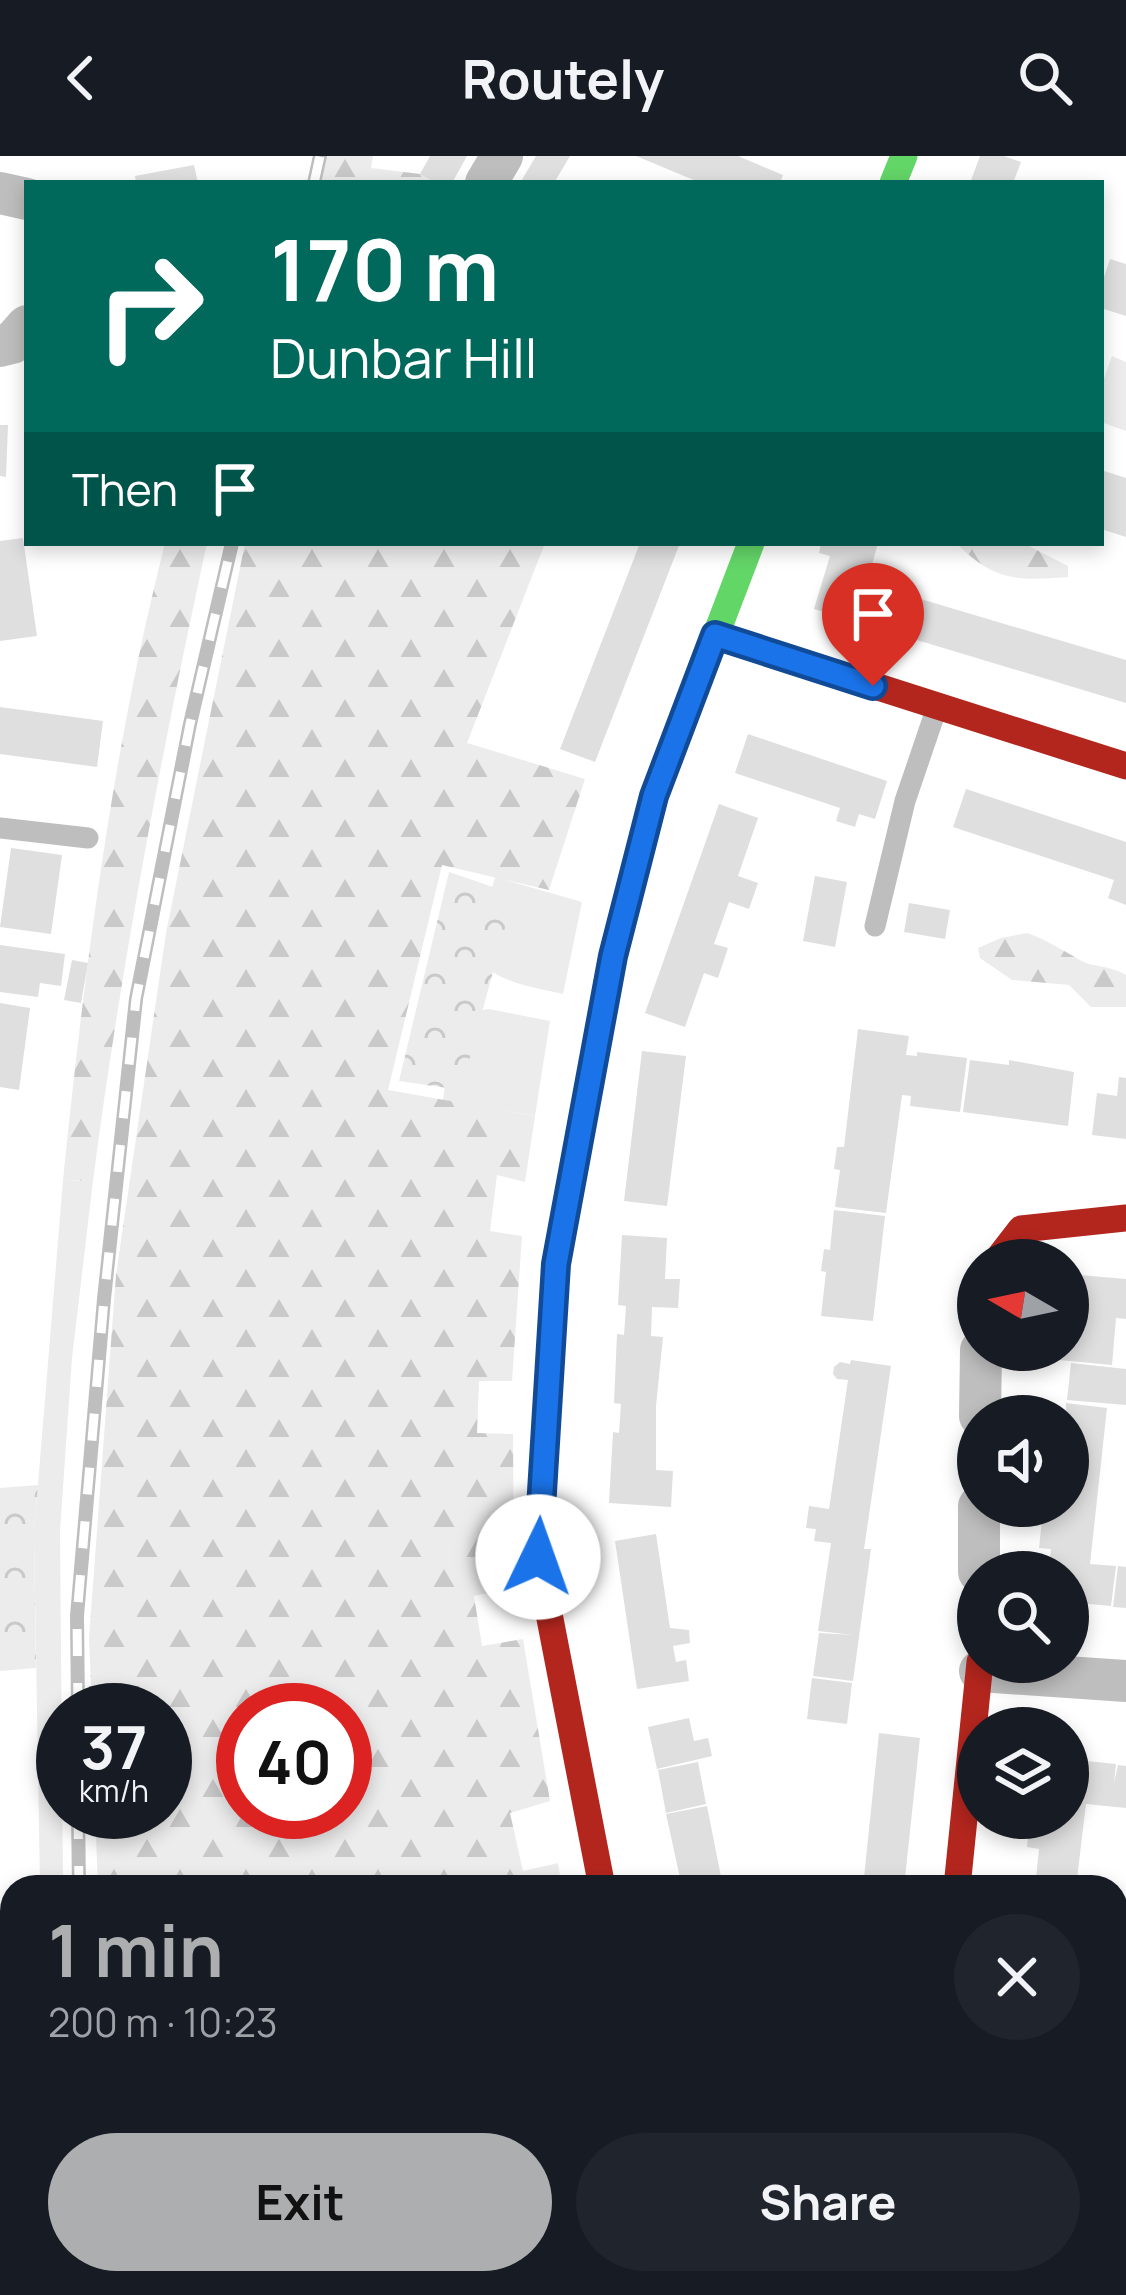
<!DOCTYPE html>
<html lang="en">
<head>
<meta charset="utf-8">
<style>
	body { margin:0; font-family:Manrope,sans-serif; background:#20242c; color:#f1f3f6; height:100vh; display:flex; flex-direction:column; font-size:45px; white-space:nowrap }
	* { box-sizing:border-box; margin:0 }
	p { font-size:39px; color:#9ea1a6 }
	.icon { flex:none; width:66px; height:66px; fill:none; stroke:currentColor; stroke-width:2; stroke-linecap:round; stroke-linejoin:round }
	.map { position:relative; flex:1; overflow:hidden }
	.sheet { position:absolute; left:0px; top:1719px; width:1128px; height:420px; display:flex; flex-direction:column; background:#171b24; border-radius:36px 36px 0 0; box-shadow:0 6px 18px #0003 }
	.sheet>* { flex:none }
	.guide { position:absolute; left:24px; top:24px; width:1080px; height:366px; border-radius:0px; box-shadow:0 6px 18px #0003; background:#00695c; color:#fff; overflow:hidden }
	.needle { width:78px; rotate:279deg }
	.fabs { position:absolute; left:957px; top:1083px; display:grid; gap:24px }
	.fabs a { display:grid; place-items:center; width:132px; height:132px; border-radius:50%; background:#171b24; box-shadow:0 6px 18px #0003; font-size:60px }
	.speed { position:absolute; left:36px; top:1527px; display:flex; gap:24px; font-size:60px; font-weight:700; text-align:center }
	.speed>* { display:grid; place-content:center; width:156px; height:156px; border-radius:50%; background:#171b24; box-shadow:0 6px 18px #0003; line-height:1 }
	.speed small { font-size:30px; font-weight:400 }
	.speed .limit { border:18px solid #d22; background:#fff; color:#111 }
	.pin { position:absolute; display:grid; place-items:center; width:102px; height:102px; color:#fff; margin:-123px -51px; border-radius:50% 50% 50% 0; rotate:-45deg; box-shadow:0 0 12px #0007 }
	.pin .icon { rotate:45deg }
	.me { position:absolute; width:132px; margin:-66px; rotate:3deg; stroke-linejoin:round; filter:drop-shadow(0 0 9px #0008) }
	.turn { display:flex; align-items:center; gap:42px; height:252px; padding:0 48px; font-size:54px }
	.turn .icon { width:156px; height:156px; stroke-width:2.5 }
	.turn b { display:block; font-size:84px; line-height:102px }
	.then { display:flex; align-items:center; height:114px; padding:0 48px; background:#0003; gap:24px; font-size:45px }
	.round { display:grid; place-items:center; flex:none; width:126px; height:126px; border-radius:63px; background:#20242c }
	.overview { display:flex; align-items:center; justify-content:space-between; height:204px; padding:0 48px }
	h1 { font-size:72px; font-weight:700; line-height:90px; color:#adaeaf }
	.action { display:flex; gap:24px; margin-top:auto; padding:24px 48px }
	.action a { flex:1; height:138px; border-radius:72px; background:#adaeaf; color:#111; font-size:48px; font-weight:700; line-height:138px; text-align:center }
	.action a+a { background:#20242c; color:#f1f3f6 }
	header { display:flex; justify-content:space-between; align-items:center; height:156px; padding:0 48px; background:#171b24; font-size:54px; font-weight:700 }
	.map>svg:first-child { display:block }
</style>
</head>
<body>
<header><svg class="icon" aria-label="back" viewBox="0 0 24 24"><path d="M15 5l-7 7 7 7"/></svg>Routely<svg class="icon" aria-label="search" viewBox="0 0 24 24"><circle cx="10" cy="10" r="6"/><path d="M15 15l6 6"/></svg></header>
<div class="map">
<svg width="1126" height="2139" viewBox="0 0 1126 2139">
	<defs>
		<pattern id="forest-firs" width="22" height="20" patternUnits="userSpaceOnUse" patternTransform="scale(3)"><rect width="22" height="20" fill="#ececec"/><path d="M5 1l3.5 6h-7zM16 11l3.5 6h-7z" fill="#c9c9c9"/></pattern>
		<pattern id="park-crowns" width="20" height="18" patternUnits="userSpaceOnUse" patternTransform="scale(3)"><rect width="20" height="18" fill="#ececec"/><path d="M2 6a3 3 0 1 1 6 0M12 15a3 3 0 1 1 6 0" fill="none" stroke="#c9c9c9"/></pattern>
	</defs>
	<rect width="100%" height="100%" fill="#fff"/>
	<!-- grass -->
	<path fill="#ececec" d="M 1112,200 L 1126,206 L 1126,275 L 1101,266 L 1101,231 Z
		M 495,721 L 582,746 L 563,838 C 527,830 500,827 473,801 Z
		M 489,853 L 550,865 L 535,960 L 443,944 L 451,879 L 480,854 Z
		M 63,1024 L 93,1025 L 72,1202 L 60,1375 L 63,1731 L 40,1731 L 34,1377 Z"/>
	<!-- forest -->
	<path fill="url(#forest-firs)" fill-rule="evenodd" d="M 326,0 L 373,0 L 371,12 L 420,18 L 436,27 L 320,27 Z
		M 165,387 L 207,387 C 161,599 121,810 93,1025 L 63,1024 C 85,810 112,596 165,387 Z
		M 245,387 L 545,387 L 467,587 L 585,623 L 549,734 L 442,709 L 388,934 L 535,960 L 525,1026 L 497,1019 L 490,1075 L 522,1080 L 512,1225 L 479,1225 L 477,1277 L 513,1278 L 514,1432 L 474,1440 L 482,1490 L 523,1483 L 550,1645 L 510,1657 L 523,1715 L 558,1707 L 562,1731 L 98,1731 L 95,1656 L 165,1656 L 165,1554 L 92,1554 L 89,1482 L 116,1119 L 166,777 ZM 243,1554 L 345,1554 L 345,1656 L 243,1656 Z
		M 956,387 L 1023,387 L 1068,410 L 1068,421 C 1017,425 994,425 956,387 Z
		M 1027,777 C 1047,784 1062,794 1080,804 C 1093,812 1107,808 1126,819 L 1126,851 L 1091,851 L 1069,829 L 1012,824 L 980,802 L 978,792 L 1001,782 Z
		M 1126,1821 L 1126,2062 L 1116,2079 L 1116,1880 Z
		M 12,2045 L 12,2127 L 68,2127 L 68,2139 L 0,2139 L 0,2046 Z
		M 113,2127 L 588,2127 L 588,2139 L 114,2139 Z
		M 865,2127 L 1089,2127 L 1082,2139 L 868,2139 Z"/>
	<!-- park -->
	<path fill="url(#park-crowns)" d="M 449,716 L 514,738 L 461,934 L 399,925 Z
		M 38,1329 L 34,1377 L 36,1512 L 0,1515 L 0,1332 Z"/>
	<!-- building -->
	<path fill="#dfdfdf" d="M 430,0 L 467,0 L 452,27 L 436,27 L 420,18 Z
		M 536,0 L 570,0 L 554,27 L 520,27 Z
		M 636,0 L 738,0 L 783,19 L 780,27 L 701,27 Z
		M 980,0 L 1004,0 L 1021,6 L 1013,27 L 970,27 Z
		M 194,9 L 198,27 L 136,27 L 135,20 Z
		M 1110,103 L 1126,108 L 1126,160 L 1101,152 L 1101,130 Z
		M 0,269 L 8,269 L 6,321 L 0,320 Z
		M 1101,314 L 1126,322 L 1126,381 L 1101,373 Z
		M 23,382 L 37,480 L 0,485 L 0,385 Z
		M 640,387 L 680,387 L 595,606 L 560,593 Z
		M 821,387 L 878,387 L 867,427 L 1126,504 L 1126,547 L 814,453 L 830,400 L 819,397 Z
		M 0,551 L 103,565 L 97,611 L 0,598 Z
		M 748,578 L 887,625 L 875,663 L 859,658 L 855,671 L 836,665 L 840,652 L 735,617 Z
		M 966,633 L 1126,686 L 1126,749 L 1108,742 L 1114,724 L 953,671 Z
		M 719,648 L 758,662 L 738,720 L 758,727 L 749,753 L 729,746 L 714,788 L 728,792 L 718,822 L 704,817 L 685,871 L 645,857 Z
		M 11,692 L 62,699 L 51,778 L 0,771 Z
		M 815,720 L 847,726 L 835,791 L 803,785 Z
		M 909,747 L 950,754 L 945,783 L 904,776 Z
		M 0,789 L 65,798 L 61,830 L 40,827 L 38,841 L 0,836 Z
		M 72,804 L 88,807 L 81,847 L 64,844 Z
		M 0,847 L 30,852 L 19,934 L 0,931 Z
		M 858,873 L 909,880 L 906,899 L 917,900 L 917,896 L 967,902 L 960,956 L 910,950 L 911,940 L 902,939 L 886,1057 L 835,1051 L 840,1014 L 834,1013 L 837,991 L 844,991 Z
		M 642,895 L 686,900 L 667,1050 L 624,1045 Z
		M 970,904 L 1009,909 L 1009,904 L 1074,916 L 1068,970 L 963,956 Z
		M 1119,921 L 1126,922 L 1126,983 L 1092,979 L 1097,937 L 1117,940 Z
		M 834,1054 L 885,1060 L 873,1165 L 821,1160 L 826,1116 L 821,1115 L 824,1093 L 830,1094 Z
		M 622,1079 L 667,1082 L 665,1123 L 680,1123 L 678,1152 L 652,1151 L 651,1180 L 663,1181 L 656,1250 L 656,1314 L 673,1315 L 671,1351 L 609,1347 L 613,1276 L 619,1277 L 620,1262 L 621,1248 L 614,1247 L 617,1178 L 624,1179 L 626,1150 L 618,1149 Z
		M 1079,1119 L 1126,1123 L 1126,1163 L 1116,1162 L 1112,1209 L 1059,1204 L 1060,1194 L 1068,1194 L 1068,1168 L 1074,1169 Z
		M 851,1204 L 891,1210 L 864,1393 L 871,1393 L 853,1525 L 813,1520 L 819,1477 L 853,1479 L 818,1475 L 831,1387 L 814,1385 L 816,1373 L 806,1372 L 809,1350 L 829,1353 L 848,1224 L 837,1223 L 833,1218 L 834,1211 L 840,1206 L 850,1208 Z
		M 1071,1207 L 1126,1213 L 1126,1249 L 1067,1244 Z
		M 1066,1247 L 1107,1252 L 1090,1408 L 1116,1410 L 1111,1450 L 1068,1446 L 1068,1416 L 1048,1416 L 1051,1393 L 1039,1392 L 1043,1355 L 1055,1356 L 1055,1350 L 1068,1350 Z
		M 656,1378 L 670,1472 L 689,1474 L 690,1487 L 673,1490 L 676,1506 L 686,1504 L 689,1525 L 637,1533 L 615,1385 Z
		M 1118,1410 L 1126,1411 L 1126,1452 L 1113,1451 Z
		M 812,1522 L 852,1527 L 847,1568 L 807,1563 Z
		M 689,1562 L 694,1585 L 708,1582 L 712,1600 L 657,1613 L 648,1571 Z
		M 879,1577 L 920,1582 L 904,1731 L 863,1731 Z
		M 1068,1603 L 1116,1608 L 1114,1627 L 1118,1609 L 1126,1610 L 1126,1652 L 1086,1648 L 1076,1731 L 1035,1731 L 1039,1693 L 1027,1691 L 1030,1662 L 1068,1662 Z
		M 698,1606 L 706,1648 L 666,1657 L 658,1614 Z
		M 707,1650 L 723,1731 L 682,1731 L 666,1658 Z
		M 12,2005 L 12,2037 L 0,2037 L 0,2006 Z
		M 746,2127 L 788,2127 L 790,2139 L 748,2139 Z"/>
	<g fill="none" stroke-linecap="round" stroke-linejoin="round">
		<!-- lane -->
		<path stroke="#bebebe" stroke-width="21" d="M 0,672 L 88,682
			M 875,770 L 905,645 L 937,551"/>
		<!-- street -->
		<path stroke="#bebebe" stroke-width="42" d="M 486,27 L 502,0
			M 0,37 L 27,43
			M 0,190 L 12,187 L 27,170
			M 980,1260 L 981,1194
			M 979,1350 L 979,1416
			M 980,1515 L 1126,1525"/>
		<!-- fast -->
		<path stroke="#63d668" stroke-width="27" d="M 893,27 L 904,0
			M 593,906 L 613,800 L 654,641 L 751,387"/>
		<!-- slow -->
		<path stroke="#ff974d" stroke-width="27" d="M 653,2127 L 653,2139"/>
		<!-- jam -->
		<path stroke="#b3261e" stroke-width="27" d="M 715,479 L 1126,610
			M 593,906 L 556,1108 L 538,1401 L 602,1731
			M 997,1104 L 1021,1073 L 1126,1062
			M 957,1731 L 980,1506"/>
		<defs>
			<path id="rail" d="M 314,27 L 320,0
				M 78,1554 L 77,1460 L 104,1143 L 136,843 L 190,568 L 232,387
				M 78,1656 L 79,1731
				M 89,2127 L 90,2139"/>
		</defs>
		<!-- rail casing -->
		<use href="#rail" stroke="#bebebe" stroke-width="14"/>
		<!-- rail -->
		<use href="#rail" stroke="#fff" stroke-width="9" stroke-dasharray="27" stroke-linecap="butt"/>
	</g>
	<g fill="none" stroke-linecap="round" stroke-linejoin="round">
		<defs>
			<path id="route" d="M 538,1401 L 556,1108 L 613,800 L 654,640 L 715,479 L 873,530"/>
		</defs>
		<!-- route casing -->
		<use href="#route" stroke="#114b97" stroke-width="30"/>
		<!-- route -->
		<use href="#route" stroke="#1a73e8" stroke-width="21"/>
	</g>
</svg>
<div class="fabs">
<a><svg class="needle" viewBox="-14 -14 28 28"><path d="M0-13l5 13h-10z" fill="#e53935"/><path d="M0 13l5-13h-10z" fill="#9ea1a6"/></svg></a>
<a><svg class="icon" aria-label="sound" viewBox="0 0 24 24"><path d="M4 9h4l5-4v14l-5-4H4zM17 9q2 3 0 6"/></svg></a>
<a><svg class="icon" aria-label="search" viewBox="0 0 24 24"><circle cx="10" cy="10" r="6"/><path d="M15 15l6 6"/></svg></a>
<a><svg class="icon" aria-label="layers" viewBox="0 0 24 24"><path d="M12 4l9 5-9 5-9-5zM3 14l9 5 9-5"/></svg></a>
</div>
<div class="speed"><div>37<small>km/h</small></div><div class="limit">40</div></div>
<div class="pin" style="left:873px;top:530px;background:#d93025"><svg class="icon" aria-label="arrive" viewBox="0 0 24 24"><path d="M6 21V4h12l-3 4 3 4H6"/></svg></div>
<svg class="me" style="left:538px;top:1401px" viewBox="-20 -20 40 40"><circle r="19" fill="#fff"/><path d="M0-13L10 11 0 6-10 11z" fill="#1a73e8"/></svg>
<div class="guide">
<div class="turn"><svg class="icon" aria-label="right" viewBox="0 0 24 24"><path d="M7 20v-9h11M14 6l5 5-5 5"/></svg><div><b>170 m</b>Dunbar Hill</div></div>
<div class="then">Then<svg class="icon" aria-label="arrive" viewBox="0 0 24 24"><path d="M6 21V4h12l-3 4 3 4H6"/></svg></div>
</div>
<section class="sheet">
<div class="overview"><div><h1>1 min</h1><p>200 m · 10:23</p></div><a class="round"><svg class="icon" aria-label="close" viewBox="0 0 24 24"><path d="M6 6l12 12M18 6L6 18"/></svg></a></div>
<div class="action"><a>Exit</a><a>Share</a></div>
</section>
</div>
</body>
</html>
